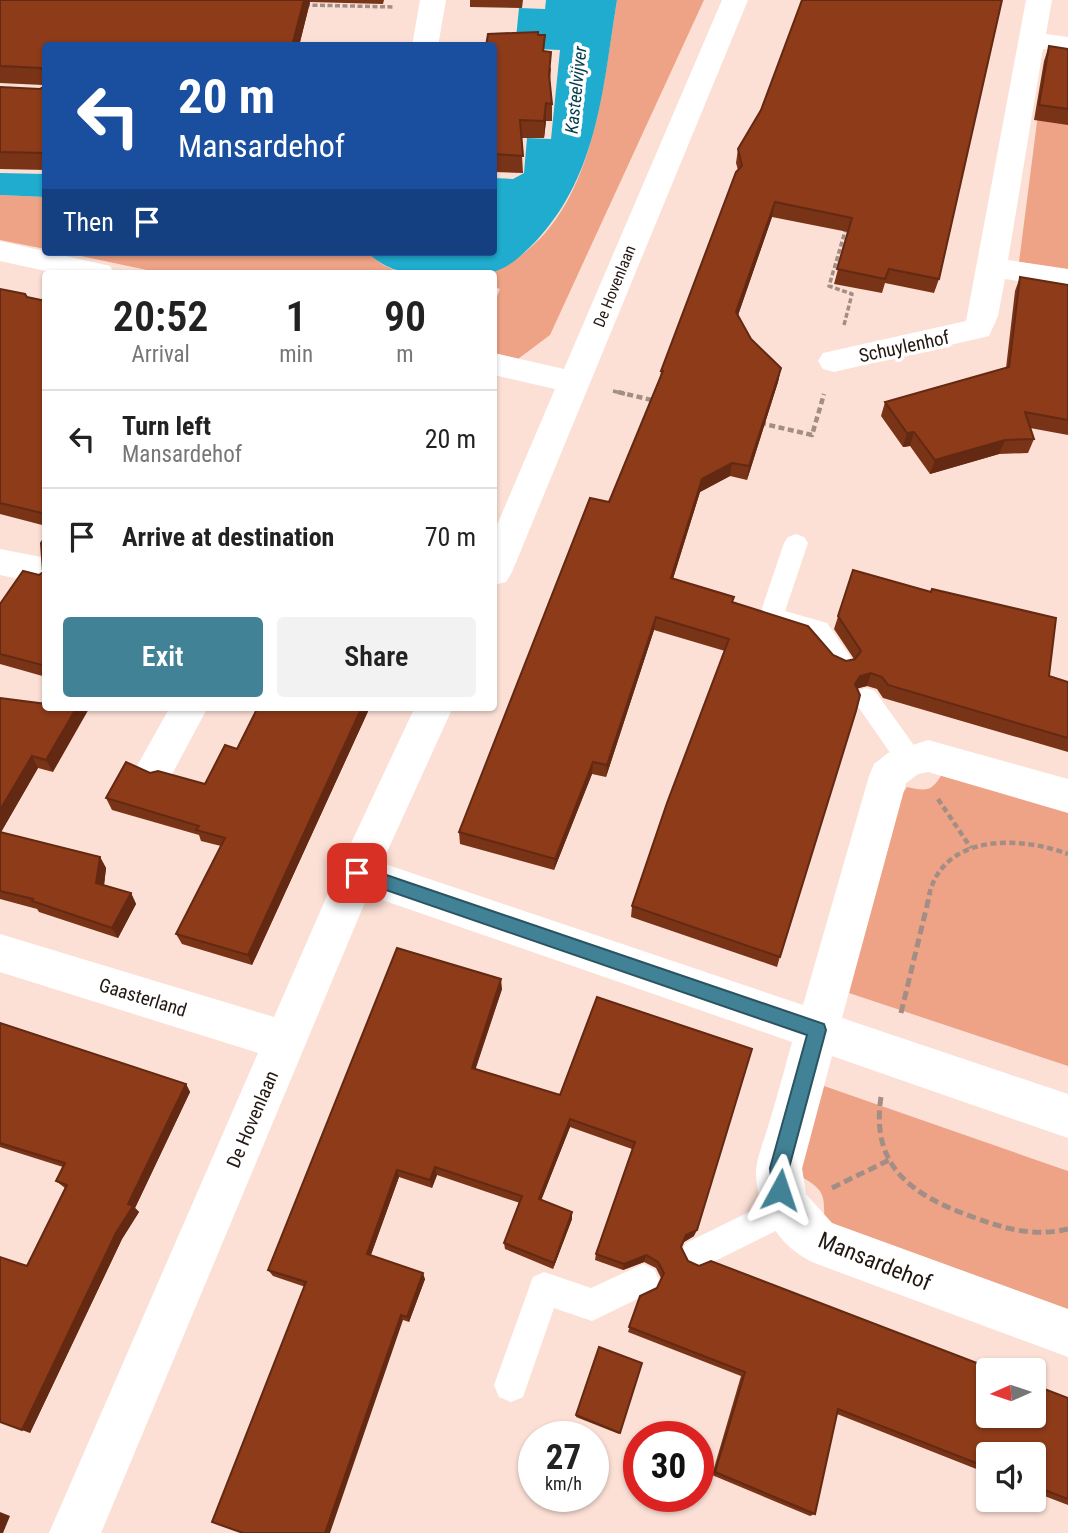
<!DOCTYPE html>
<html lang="en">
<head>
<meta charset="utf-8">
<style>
	body { margin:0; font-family:"Roboto Condensed",sans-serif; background:#f2f2f2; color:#222; height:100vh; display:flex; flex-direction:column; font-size:26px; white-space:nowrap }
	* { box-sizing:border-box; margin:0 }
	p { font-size:23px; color:#767676 }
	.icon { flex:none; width:38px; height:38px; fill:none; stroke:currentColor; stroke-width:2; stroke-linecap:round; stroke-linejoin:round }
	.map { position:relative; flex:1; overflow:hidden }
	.details { position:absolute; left:42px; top:270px; width:455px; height:441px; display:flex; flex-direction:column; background:#fff; border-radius:7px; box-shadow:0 2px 5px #0004 }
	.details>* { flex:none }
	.top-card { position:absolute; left:42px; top:42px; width:455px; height:214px; border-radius:7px; box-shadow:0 2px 5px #0004; background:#1a4fa0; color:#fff; overflow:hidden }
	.needle { width:46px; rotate:267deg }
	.fabs { position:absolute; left:976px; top:1358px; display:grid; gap:14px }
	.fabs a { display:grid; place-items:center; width:70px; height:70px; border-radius:7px; background:#fff; box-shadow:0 2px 5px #0004; font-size:35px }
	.speed { position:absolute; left:518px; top:1421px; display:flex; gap:14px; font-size:35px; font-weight:700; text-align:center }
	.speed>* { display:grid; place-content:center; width:91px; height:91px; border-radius:50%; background:#fff; box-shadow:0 2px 5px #0004; line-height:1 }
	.speed small { font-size:18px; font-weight:400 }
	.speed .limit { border:10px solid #d22; background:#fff; color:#111 }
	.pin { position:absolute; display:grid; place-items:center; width:60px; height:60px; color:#fff; margin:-30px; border-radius:14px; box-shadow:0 4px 10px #0006 }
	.me { position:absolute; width:77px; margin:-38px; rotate:5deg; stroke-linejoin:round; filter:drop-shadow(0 0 5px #0008) }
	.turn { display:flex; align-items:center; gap:24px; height:147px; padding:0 21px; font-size:32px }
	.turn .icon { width:91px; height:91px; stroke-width:2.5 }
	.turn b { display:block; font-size:49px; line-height:60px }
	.then { display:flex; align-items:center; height:66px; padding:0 21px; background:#0003; gap:14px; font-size:26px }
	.eta { display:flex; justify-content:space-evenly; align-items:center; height:119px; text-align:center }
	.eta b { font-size:42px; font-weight:600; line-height:49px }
	.primary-button { display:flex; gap:14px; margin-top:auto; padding:14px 21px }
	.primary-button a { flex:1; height:80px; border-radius:7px; background:#428296; color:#fff; font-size:28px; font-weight:600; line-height:80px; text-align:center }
	.primary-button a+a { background:#f2f2f2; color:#222 }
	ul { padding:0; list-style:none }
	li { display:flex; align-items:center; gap:21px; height:98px; padding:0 21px; border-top:2px solid #e0e0e0 }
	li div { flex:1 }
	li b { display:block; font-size:26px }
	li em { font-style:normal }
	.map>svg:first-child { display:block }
</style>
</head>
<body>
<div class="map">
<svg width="1068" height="1533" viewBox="0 0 1068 1533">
	<rect width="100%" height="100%" fill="#fce0d6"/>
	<!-- green -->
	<path fill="#eea386" d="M 617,0 L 704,0 L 550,335 L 518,359 L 494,353 L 494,304 L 500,289 L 494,287 L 494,273 L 489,273 C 594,231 601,95 617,0 Z
		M 1050,55 L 1068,57 L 1068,270 L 1019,262 L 1037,122 Z
		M 0,195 L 45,197 L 45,249 L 0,240 Z
		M 62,252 L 367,252 L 383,265 L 401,273 L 161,273 Z
		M 942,774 L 1068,811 L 1068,1066 L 849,993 L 903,793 L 907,787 C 926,791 932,792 942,774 Z
		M 824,1086 L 1068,1171 L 1068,1312 L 840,1228 L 824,1218 C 825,1192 822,1189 800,1176 Z"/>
	<!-- water -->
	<path fill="#1faccf" d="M 546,0 L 617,0 C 603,85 599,173 537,240 C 524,253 509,269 489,273 C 478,275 464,273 452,273 C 418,273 394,278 367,252 L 494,252 L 494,178 L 513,179 L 524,173 L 527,138 L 551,139 L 560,50 L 515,48 L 519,8 L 545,9 Z
		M 0,173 L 45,174 L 45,197 L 0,195 Z"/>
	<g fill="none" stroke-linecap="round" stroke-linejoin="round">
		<!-- path-far2 -->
		<path stroke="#a38e86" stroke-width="3.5" stroke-dasharray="5 2.5" stroke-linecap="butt" d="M 305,5 L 394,7
			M 844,325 L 852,294 L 829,286 L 846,228
			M 613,391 L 625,394"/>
		<!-- path-far1 -->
		<path stroke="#a38e86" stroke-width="4.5" stroke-dasharray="6 3.5" stroke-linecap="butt" d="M 618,392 L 656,401
			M 760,423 L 812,435 L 824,394
			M 938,799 L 971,848
			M 929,895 C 944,833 1020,836 1068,854"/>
		<!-- path -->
		<path stroke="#a38e86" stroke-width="5" stroke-dasharray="9 4.5" stroke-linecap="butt" d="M 901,1013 L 930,893
			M 881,1097 C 870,1168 914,1196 973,1217 C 1005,1229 1034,1237 1068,1229
			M 832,1188 L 889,1160"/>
		<!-- service -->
		<path fill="#fff" fill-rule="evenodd" d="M 796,534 L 804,537 L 808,543 L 785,611 L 827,623 L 854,662 L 850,669 C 826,677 825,651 810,639 C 802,632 774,628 762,624 L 759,617 L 784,543 L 788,537 Z
			M 866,688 L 875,691 L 918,751 L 922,759 L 918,767 L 909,770 L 900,767 L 857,705 L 853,698 L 857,691 Z
			M 787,1193 L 798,1198 L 803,1209 L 798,1220 L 697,1270 L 686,1265 L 681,1254 L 686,1243 Z
			M 643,1264 L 654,1269 L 659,1280 L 654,1291 L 592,1321 L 554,1308 L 523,1397 L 511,1402 L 499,1397 L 494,1385 L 533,1277 L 544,1272 L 591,1288 Z"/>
		<!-- minor -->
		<path fill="#fff" fill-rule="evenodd" d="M 420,0 L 446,0 L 438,46 L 412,46 Z
			M 722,0 L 748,0 L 512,572 L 506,582 L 494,585 L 494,532 L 555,389 L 494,375 L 494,353 L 564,369 Z
			M 1026,0 L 1052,0 L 1046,34 L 1068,37 L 1068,53 L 1043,49 L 1008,260 L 1068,269 L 1068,289 L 1005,279 L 998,316 L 989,336 L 834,372 L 823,369 L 818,361 L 823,353 L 966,321 Z
			M 0,241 L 110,266 L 114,273 L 55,273 L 0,261 Z
			M 0,549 L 46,558 L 46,585 L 0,575 Z
			M 170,707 L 208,707 L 170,778 L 156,782 L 142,778 L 137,766 Z
			M 415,707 L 453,707 L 382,863 L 803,1005 L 869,776 L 874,764 L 888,753 L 928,740 L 1068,779 L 1068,813 L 928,772 L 918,774 L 906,783 L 842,1018 L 1068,1094 L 1068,1138 L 832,1056 L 802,1168 L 806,1194 L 832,1223 L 1068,1309 L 1068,1357 L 817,1264 C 781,1250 756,1211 756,1171 C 757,1158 763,1143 767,1130 C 776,1101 784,1071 792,1042 L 368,895 L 101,1533 L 49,1533 L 258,1053 L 0,972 L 0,934 L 274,1017 L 337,873 Z"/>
	</g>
	<!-- wall -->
	<path fill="#793316" d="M 0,0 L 384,0 L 383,4 L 310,2 L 299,46 L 46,46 L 46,170 L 0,169 L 0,87 L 40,89 L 43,87 L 43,85 L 0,83 Z
		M 470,0 L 523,0 L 522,8 L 470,7 Z
		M 538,35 L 545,35 L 544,51 L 551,69 L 550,81 L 552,104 L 552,121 L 546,121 L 544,138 L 521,138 L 523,173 L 494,172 L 494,46 Z
		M 1049,46 L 1068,49 L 1068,125 L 1034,120 L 1044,61 Z
		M 761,110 L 939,279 L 934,293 L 885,283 L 882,293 L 834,284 L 848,232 L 772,217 L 738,315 L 751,339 L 781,368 L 778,382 L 747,480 L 730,476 L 700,492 L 673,579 L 733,602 L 833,655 L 846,661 L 854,659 L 834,629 L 853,570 L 1049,676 L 1068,682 L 1068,752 L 883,698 L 877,689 L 867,686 L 857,688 L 777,967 L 631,917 L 632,906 L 725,651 L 654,630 L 606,777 L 592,774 L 554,870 L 460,844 L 459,832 L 609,502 L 660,379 L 661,371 L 738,170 L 736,163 L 738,149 Z
		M 1020,277 L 1068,285 L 1068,435 L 1030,428 L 1034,439 L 1028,453 L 999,454 L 930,474 L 910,446 L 903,447 L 881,416 L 885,402 L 1006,368 L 1015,291 Z
		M 0,289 L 27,297 L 46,301 L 46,526 L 0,514 Z
		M 46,536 L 46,677 L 0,664 L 0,604 L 43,572 Z
		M 0,698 L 46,704 L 53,772 L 38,768 L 1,832 L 100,857 L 106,868 L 104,885 L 131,893 L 136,904 L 118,938 L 39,912 L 37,909 L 0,899 Z
		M 258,707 L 370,707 L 252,965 L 182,944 L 176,934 L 221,846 L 201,841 L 199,835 L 112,810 L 106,798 L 205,784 L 237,749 Z
		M 502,989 L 475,1069 L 560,1095 L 597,997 L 694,1236 L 684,1242 L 681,1247 L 688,1261 L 699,1266 L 1068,1398 L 1068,1505 L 1034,1492 L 1034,1454 L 989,1454 L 989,1474 L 837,1414 L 815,1514 L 810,1516 L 712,1475 L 741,1376 L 628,1332 L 640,1296 L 657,1288 L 661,1278 L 656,1268 L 644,1262 L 623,1270 L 595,1260 L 596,1254 L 632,1149 L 570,1127 L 541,1200 L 572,1219 L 553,1269 L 505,1249 L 504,1243 L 520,1203 L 437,1175 L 432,1188 L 399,1177 L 371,1255 L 425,1279 L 409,1322 L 273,1276 L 268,1270 Z
		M 0,1023 L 186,1084 L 190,1092 L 135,1208 L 139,1212 L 122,1239 L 30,1433 L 27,1266 L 65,1188 L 56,1181 L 63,1167 L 0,1147 Z
		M 599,1347 L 642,1363 L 619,1434 L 576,1417 Z"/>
	<!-- shaded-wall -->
	<path fill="#632912" d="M 304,0 L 310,0 L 310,2 L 299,46 L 292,46 Z
		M 546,103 L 546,121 L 544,138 L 544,121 Z
		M 775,202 L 772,217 L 734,327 L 736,312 Z
		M 781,368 L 778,382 L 747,480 L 749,466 Z
		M 914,432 L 910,446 L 903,447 L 907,433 Z
		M 1005,440 L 999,454 L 930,474 L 935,460 Z
		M 732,463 L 730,476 L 700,492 L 669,591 L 671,578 L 702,479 Z
		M 656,617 L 654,630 L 606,777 L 607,765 Z
		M 871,673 L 867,686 L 856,689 L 855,684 L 860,676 Z
		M 77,707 L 90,707 L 53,772 L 46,760 Z
		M 362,707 L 370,707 L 252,965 L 248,955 Z
		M 32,756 L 38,768 L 0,834 L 0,810 Z
		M 593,762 L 592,774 L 554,870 L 555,859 Z
		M 100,857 L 106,868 L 103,894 L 96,883 Z
		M 131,893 L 136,904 L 118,938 L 112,928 Z
		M 501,979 L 502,989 L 473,1077 L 472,1068 Z
		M 186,1084 L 190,1092 L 135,1208 L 139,1212 L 122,1239 L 30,1433 L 22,1430 Z
		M 570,1119 L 570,1127 L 539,1206 L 539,1199 Z
		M 435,1167 L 437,1175 L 432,1188 L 430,1180 Z
		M 397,1170 L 399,1177 L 369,1260 L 367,1254 Z
		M 572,1212 L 572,1219 L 553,1269 L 554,1263 Z
		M 697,1230 L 694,1236 L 684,1242 L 686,1235 Z
		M 646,1255 L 644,1262 L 623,1270 L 624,1264 Z
		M 423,1273 L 425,1279 L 409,1322 L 407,1317 Z
		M 401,1315 L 403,1320 L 330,1533 L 325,1533 Z
		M 0,1512 L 10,1516 L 3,1533 L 0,1533 Z"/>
	<!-- building -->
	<path fill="#8d3b19" stroke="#632912" stroke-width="2" d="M 0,0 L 304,0 L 292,46 L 46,46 L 46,153 L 0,152 L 0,87 L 40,89 L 43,87 L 43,71 L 41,68 L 0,66 Z
		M 802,0 L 1002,0 L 939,279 L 889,269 L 885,279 L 837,269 L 852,218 L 775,202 L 736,312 L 751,339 L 781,368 L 749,466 L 732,463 L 702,479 L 671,578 L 734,597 L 732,602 L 808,626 L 833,655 L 846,661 L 855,659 L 861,651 L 838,616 L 853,570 L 931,592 L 932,589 L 1056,618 L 1049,676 L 1068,682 L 1068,738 L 888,685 L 882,677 L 871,673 L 860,676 L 855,684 L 860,695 L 856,711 L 780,957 L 632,906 L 667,803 L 729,639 L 656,617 L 607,765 L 593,762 L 555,859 L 459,832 L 590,498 L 609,502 L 663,371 L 661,371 L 736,172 L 742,166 L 738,149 L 761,110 Z
		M 538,32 L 538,35 L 545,35 L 543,51 L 551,52 L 549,74 L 552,104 L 546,103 L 544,121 L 520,120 L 523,156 L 494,154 L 494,46 L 486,46 L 488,34 Z
		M 1049,46 L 1068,49 L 1068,109 L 1039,105 Z
		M 1020,277 L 1068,285 L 1068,420 L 1025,412 L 1034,439 L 1005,440 L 935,460 L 914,432 L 907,433 L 885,402 L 1009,367 Z
		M 0,289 L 25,294 L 27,297 L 46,301 L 46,514 L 0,503 Z
		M 46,536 L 46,666 L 0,654 L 0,604 L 23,571 L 39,575 L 43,572 L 41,543 Z
		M 0,698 L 46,704 L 46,707 L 77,707 L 46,760 L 32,756 L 0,810 Z
		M 258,707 L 362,707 L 248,955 L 176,934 L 225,838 L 196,830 L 199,826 L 106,798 L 126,762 L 150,773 L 158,771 L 205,784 L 225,745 L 237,749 Z
		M 0,832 L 100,857 L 96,883 L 131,893 L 112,928 L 32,901 L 33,899 L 0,891 Z
		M 397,948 L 501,979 L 472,1068 L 560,1095 L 597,997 L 752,1049 L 697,1230 L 686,1235 L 681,1247 L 688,1261 L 699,1266 L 711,1261 L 995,1370 L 989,1370 L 989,1416 L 1034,1416 L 1034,1385 L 1068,1398 L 1068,1499 L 1034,1486 L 1034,1454 L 989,1454 L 989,1468 L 838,1409 L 815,1514 L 715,1472 L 745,1372 L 629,1327 L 640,1296 L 657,1288 L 664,1273 L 658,1262 L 646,1255 L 624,1264 L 596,1254 L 635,1142 L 570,1119 L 539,1199 L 572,1212 L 554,1263 L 504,1243 L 522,1196 L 435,1167 L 430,1180 L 397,1170 L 367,1254 L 423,1273 L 407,1317 L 401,1315 L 325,1533 L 243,1533 L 212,1522 L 306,1282 L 268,1270 Z
		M 0,1023 L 186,1084 L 128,1204 L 133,1206 L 116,1233 L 22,1430 L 0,1422 L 0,1257 L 27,1266 L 67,1185 L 56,1181 L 65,1163 L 0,1143 Z
		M 599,1347 L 642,1363 L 620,1433 L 576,1415 Z"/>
	<!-- route -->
	<path fill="#428296" stroke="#2b5462" stroke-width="2" d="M 357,865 L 824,1024 L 826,1030 L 789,1168 L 789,1190 L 787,1196 L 780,1199 L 773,1196 L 770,1168 L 807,1035 L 351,878 L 349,873 L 351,868 Z"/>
	<g text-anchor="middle" stroke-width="7" stroke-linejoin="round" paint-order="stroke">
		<!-- far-street labels -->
		<g font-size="16" fill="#231712" stroke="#fff">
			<text transform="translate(614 286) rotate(-68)" y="6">De Hovenlaan</text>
		</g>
		<!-- far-water labels -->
		<g font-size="18" font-style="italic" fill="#013d4c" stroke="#fff">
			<text transform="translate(576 90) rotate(-84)" y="6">Kasteelvijver</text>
		</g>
		<!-- street labels -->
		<g font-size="19" fill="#231712" stroke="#fff">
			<text transform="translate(904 346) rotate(-12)" y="7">Schuylenhof</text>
			<text transform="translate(143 997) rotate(17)" y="7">Gaasterland</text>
			<text transform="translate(252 1119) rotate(-67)" y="7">De Hovenlaan</text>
		</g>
		<!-- near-street labels -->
		<g font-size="23" fill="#231712" stroke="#fff">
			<text transform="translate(875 1261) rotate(22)" y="8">Mansardehof</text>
		</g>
	</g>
</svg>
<div class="fabs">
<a><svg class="needle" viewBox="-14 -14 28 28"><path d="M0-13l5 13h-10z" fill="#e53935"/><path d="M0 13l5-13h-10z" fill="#767676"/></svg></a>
<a><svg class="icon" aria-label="sound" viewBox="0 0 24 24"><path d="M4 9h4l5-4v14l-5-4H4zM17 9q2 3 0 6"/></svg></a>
</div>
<div class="speed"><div>27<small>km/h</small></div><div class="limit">30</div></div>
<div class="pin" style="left:357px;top:873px;background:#d93025"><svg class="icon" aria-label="arrive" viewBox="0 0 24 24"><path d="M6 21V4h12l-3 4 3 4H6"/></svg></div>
<svg class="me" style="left:780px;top:1190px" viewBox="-20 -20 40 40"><path d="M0-17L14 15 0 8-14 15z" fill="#428296" stroke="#fff" stroke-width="4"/></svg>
<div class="top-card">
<div class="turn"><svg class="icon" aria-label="left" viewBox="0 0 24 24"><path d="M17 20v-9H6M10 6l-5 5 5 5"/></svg><div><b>20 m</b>Mansardehof</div></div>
<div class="then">Then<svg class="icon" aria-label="arrive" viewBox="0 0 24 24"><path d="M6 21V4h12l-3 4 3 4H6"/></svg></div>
</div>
<section class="details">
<div class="eta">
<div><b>20:52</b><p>Arrival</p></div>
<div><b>1</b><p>min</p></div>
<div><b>90</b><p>m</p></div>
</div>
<ul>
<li><svg class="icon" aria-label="left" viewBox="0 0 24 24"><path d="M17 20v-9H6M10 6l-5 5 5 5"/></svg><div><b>Turn left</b><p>Mansardehof</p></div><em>20 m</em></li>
<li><svg class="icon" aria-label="arrive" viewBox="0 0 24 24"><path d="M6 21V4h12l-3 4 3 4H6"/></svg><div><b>Arrive at destination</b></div><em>70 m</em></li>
</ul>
<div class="primary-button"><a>Exit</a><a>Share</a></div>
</section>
</div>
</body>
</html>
